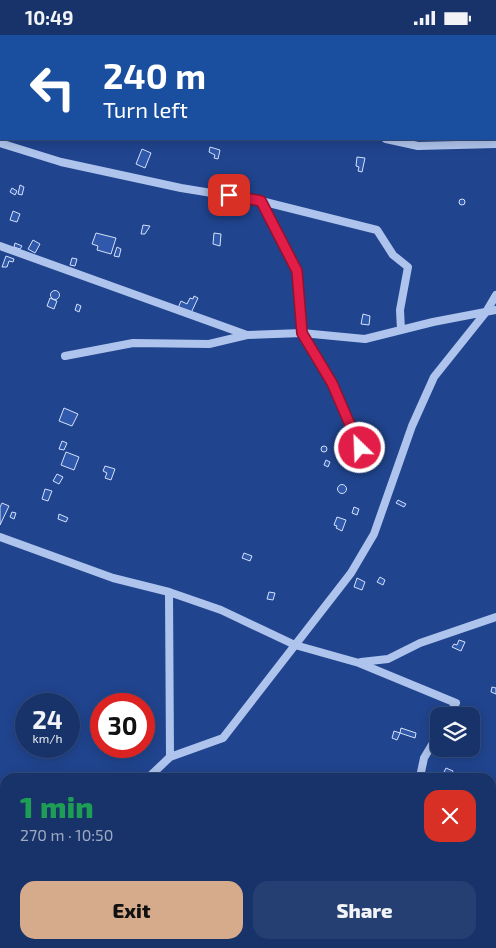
<!DOCTYPE html>
<html lang="en">
<head>
<meta charset="utf-8">
<style>
	body { margin:0; font-family:"Exo 2",sans-serif; background:#253f72; color:#f1f3f6; height:100vh; display:flex; flex-direction:column; font-size:19px; white-space:nowrap }
	* { box-sizing:border-box; margin:0 }
	p { font-size:16px; color:#9faac1 }
	.icon { flex:none; width:28px; height:28px; fill:none; stroke:currentColor; stroke-width:2; stroke-linecap:round; stroke-linejoin:round }
	.map { position:relative; flex:1; overflow:hidden }
	.sheet { position:absolute; left:0px; top:738px; width:496px; height:176px; display:flex; flex-direction:column; background:#18336a; border-radius:15px 15px 0 0; box-shadow:0 2px 12px #0003,0 0 0 1px #364e7e }
	.sheet>* { flex:none }
	.guide { position:absolute; left:0px; top:0px; width:496px; height:105px; box-shadow:0 2px 12px #0003,0 0 0 1px #364e7e; background:#1a4fa0; color:#fff; overflow:hidden }
	.controls { position:absolute; left:430px; top:672px; display:grid; gap:10px }
	.controls a { display:grid; place-items:center; width:50px; height:50px; border-radius:10px; background:#18336a; box-shadow:0 2px 12px #0003,0 0 0 1px #364e7e; font-size:25px }
	.speed { position:absolute; left:15px; top:658px; display:flex; gap:10px; font-size:25px; font-weight:700; text-align:center }
	.speed>* { display:grid; place-content:center; width:65px; height:65px; border-radius:50%; background:#18336a; box-shadow:0 2px 12px #0003,0 0 0 1px #364e7e; line-height:1 }
	.speed small { font-size:12px; font-weight:400 }
	.speed .limit { border:8px solid #d22; background:#fff; color:#111 }
	.pin { position:absolute; display:grid; place-items:center; width:42px; height:42px; color:#fff; margin:-21px; border-radius:10px; box-shadow:0 2px 8px #0006 }
	.me { position:absolute; width:55px; margin:-28px; rotate:336deg; stroke-linejoin:round; filter:drop-shadow(0 0 4px #0008) }
	.turn { display:flex; align-items:center; gap:18px; height:105px; padding:0 20px; font-size:22px }
	.turn .icon { width:65px; height:65px; stroke-width:2.5 }
	.turn b { display:block; font-size:35px; line-height:42px }
	.round { display:grid; place-items:center; flex:none; width:52px; height:52px; border-radius:15px; background:#253f72 }
	.head { display:flex; align-items:center; justify-content:space-between; height:85px; padding:0 20px }
	h1 { font-size:30px; font-weight:800; line-height:38px; color:#1e9e55 }
	.action { display:flex; gap:10px; margin-top:auto; padding:10px 20px }
	.action a { flex:1; height:58px; border-radius:15px; background:#d6ab8b; color:#111; font-size:20px; font-weight:800; line-height:58px; text-align:center }
	.action a+a { background:#253f72; color:#f1f3f6 }
	.status { display:flex; justify-content:space-between; align-items:center; height:35px; padding:0 25px; background:#18336a; direction:ltr }
	.status svg { height:14px; fill:currentColor }
	.map>svg:first-child { display:block }
</style>
</head>
<body>
<div class="status"><b>10:49</b><svg viewBox="0 0 49 12"><path d="M0 12V9h3v3zM5 12V6h3v6zM10 12V3h3v9zM15 12V0h3v12zM26 1h20v11H26zM47 4h2v5h-2z"/></svg></div>
<div class="map">
<svg width="496" height="913" viewBox="0 0 496 913">
	<rect width="100%" height="100%" fill="#20448e"/>
	<!-- building -->
	<path fill="#3059ab" stroke="#d4e1f9" d="M 210,112 L 220,115 L 218,124 L 214,123 L 215,120 L 209,117 Z
		M 142,114 L 151,118 L 145,133 L 136,129 Z
		M 357,122 L 365,123 L 362,137 L 358,136 L 359,132 L 356,131 Z
		M 20,150 L 24,152 L 22,160 L 18,159 Z
		M 12,153 L 17,156 L 15,160 L 10,157 Z
		M459 167a3 3 0 1 1 6 0a3 3 0 1 1-6 0Z
		M 13,176 L 20,179 L 17,187 L 10,185 Z
		M 143,190 L 150,191 L 145,199 L 141,199 Z
		M 96,198 L 116,203 L 111,219 L 97,215 L 98,211 L 92,209 Z
		M 214,198 L 221,199 L 220,211 L 213,209 Z
		M 33,205 L 40,209 L 35,218 L 28,214 Z
		M 15,208 L 22,211 L 20,214 L 14,212 Z
		M 117,212 L 121,214 L 119,222 L 114,221 Z
		M 6,221 L 14,224 L 13,227 L 9,226 L 7,232 L 2,232 Z
		M 72,223 L 77,224 L 75,231 L 70,230 Z
		M50.5 260a4.5 4.5 0 1 1 9 0a4.5 4.5 0 1 1-9 0Z
		M 194,261 L 198,263 L 191,278 L 178,273 L 181,266 L 187,269 L 190,263 L 193,264 Z
		M 50,263 L 57,266 L 54,274 L 47,271 Z
		M 77,269 L 81,271 L 79,277 L 75,275 Z
		M 363,279 L 370,281 L 369,290 L 361,289 Z
		M 64,373 L 78,379 L 72,391 L 59,386 Z
		M 62,406 L 67,408 L 64,415 L 59,414 Z
		M321 414a3 3 0 1 1 6 0a3 3 0 1 1-6 0Z
		M 66,417 L 79,422 L 74,435 L 61,430 Z
		M371.5 423a4.5 4.5 0 1 1 9 0a4.5 4.5 0 1 1-9 0Z
		M 326,425 L 330,427 L 328,432 L 324,430 Z
		M 105,431 L 115,434 L 111,445 L 105,443 L 107,438 L 103,436 Z
		M 57,439 L 63,442 L 59,449 L 53,446 Z
		M337.5 454a4.5 4.5 0 1 1 9 0a4.5 4.5 0 1 1-9 0Z
		M 45,454 L 52,456 L 48,466 L 42,464 Z
		M 398,465 L 406,469 L 404,472 L 396,468 Z
		M 2,468 L 9,471 L 0,490 L 0,472 Z
		M 354,472 L 359,474 L 357,480 L 352,478 Z
		M 12,477 L 16,478 L 14,484 L 10,482 Z
		M 59,479 L 68,483 L 66,487 L 58,484 Z
		M 337,482 L 346,485 L 342,496 L 336,493 L 337,491 L 334,490 Z
		M 244,518 L 252,521 L 250,526 L 242,523 Z
		M 380,542 L 385,545 L 383,550 L 377,547 Z
		M 357,543 L 365,547 L 362,555 L 354,552 Z
		M 269,557 L 275,558 L 273,565 L 267,564 Z
		M 459,605 L 465,607 L 461,616 L 452,612 L 454,609 L 457,610 Z
		M 492,652 L 496,653 L 496,659 L 491,657 Z
		M 401,693 L 416,698 L 415,703 L 400,698 Z
		M 394,696 L 400,698 L 397,705 L 392,703 Z
		M 446,733 L 453,736 L 451,740 L 444,737 Z
		M 491,842 L 496,843 L 496,852 L 491,850 Z
		M 0,866 L 5,867 L 5,875 L 0,874 Z
		M 1,893 L 5,895 L 5,902 L 0,900 Z
		M 2,901 L 5,902 L 5,908 L 0,907 Z"/>
	<g fill="none" stroke-linecap="round" stroke-linejoin="round">
		<!-- minor -->
		<path stroke="#afc4ec" stroke-width="8" d="M 39,0 L 44,1
			M 386,104 L 418,111 L 496,109
			M 0,108 L 61,127 L 181,153 L 261,166 L 377,195 L 393,220 L 408,232 L 400,275 L 401,295
			M 261,166 L 297,236 L 302,298 L 331,348 L 360,413
			M 0,211 L 247,300 L 302,298 L 365,304 L 433,287 L 496,275
			M 65,321 L 133,308 L 209,309 L 247,300
			M 0,502 L 113,543 L 169,557 L 221,575 L 295,610 L 359,628 L 456,668 L 448,681
			M 361,627 L 388,624 L 420,608 L 496,582
			M 170,722 L 223,703 L 351,538 L 374,499 L 412,391 L 434,342 L 486,277 L 496,260
			M 149,742 L 170,722 L 169,557
			M 420,742 L 424,723 L 439,698
			M 491,896 L 496,897
			M 194,909 L 210,913
			M 86,913 L 88,909
			M 136,913 L 150,909
			M 260,913 L 277,909"/>
	</g>
	<g fill="none" stroke-linecap="round" stroke-linejoin="round">
		<defs>
			<path id="route" d="M 229,160 L 261,166 L 297,236 L 302,298 L 332,348 L 360,413"/>
		</defs>
		<!-- route casing -->
		<use href="#route" stroke="#92132f" stroke-width="12"/>
		<!-- route -->
		<use href="#route" stroke="#e11d48" stroke-width="9"/>
	</g>
</svg>
<div class="controls">
<a><svg class="icon" aria-label="layers" viewBox="0 0 24 24"><path d="M12 4l9 5-9 5-9-5zM3 14l9 5 9-5"/></svg></a>
</div>
<div class="speed"><div>24<small>km/h</small></div><div class="limit">30</div></div>
<div class="pin" style="left:229px;top:160px;background:#d93025"><svg class="icon" aria-label="arrive" viewBox="0 0 24 24"><path d="M6 21V4h12l-3 4 3 4H6"/></svg></div>
<svg class="me" style="left:360px;top:413px" viewBox="-20 -20 40 40"><circle r="17" fill="#e11d48" stroke="#fff" stroke-width="3"/><path d="M0-11L8 9 0 5-8 9z" fill="#fff"/></svg>
<div class="guide">
<div class="turn"><svg class="icon" aria-label="left" viewBox="0 0 24 24"><path d="M17 20v-9H6M10 6l-5 5 5 5"/></svg><div><b>240 m</b>Turn left</div></div>
</div>
<section class="sheet">
<div class="head"><div><h1>1 min</h1><p>270 m · 10:50</p></div><a class="round" style="background:#d93025;color:#fff"><svg class="icon" aria-label="close" viewBox="0 0 24 24"><path d="M6 6l12 12M18 6L6 18"/></svg></a></div>
<div class="action"><a>Exit</a><a>Share</a></div>
</section>
</div>
</body>
</html>
